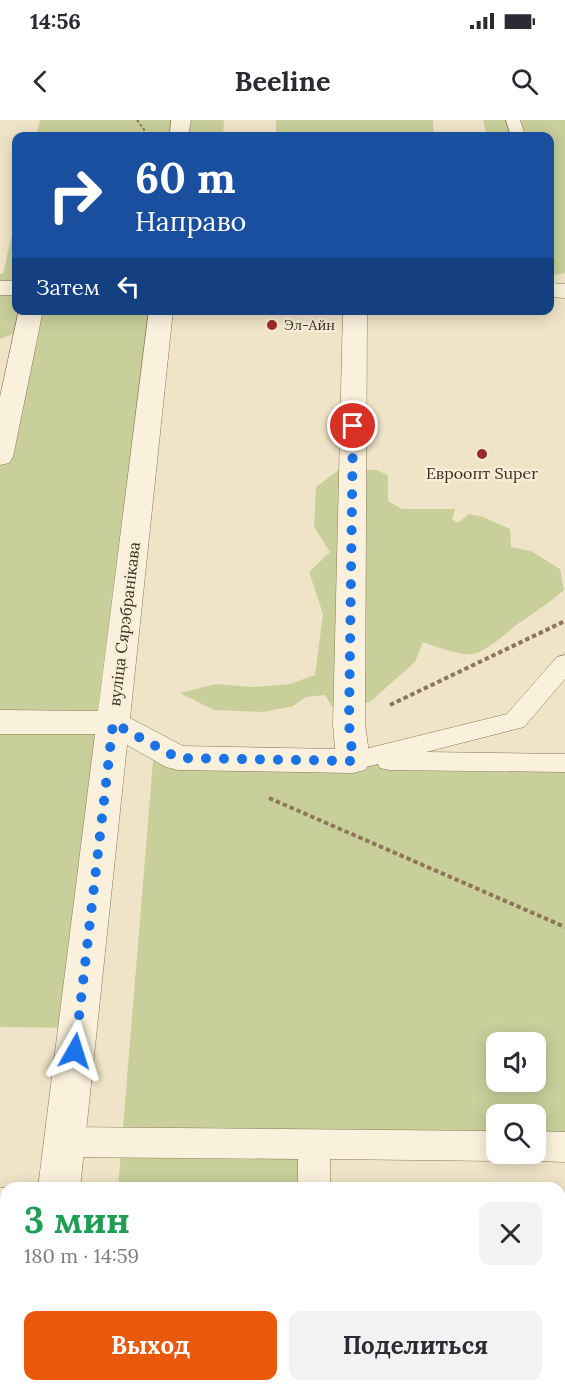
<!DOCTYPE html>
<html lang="ru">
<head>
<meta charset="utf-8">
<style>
	body { margin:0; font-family:Lora,serif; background:#f2f2f3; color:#2b2b33; height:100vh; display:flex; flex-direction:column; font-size:22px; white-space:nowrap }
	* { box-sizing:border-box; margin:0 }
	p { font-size:20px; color:#7c7c81 }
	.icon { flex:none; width:33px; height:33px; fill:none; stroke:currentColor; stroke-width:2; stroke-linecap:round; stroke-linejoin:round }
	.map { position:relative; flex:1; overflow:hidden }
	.drawer { position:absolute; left:0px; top:1062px; width:566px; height:210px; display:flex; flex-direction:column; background:#fff; border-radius:18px 18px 0 0; box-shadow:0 3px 15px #0003 }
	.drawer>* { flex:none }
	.guide { position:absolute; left:12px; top:12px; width:542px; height:183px; border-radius:12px; box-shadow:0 3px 15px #0003; background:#1a4fa0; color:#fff; overflow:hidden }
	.controls { position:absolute; left:486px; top:912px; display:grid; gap:12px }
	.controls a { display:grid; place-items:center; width:60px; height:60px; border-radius:12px; background:#fff; box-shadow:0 3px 15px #0003; font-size:30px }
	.pin { position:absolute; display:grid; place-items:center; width:51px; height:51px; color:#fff; margin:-26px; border:3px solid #fff; border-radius:50%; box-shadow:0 2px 6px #0007 }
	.me { position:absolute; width:66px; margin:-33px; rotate:6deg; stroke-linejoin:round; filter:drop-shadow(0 0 4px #0008) }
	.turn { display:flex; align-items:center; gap:21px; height:126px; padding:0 24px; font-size:27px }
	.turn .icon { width:78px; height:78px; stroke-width:2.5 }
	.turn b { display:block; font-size:42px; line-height:51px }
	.then { display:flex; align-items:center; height:57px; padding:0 24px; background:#0003; gap:12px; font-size:22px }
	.round { display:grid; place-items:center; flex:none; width:63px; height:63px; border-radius:12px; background:#f2f2f3 }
	.overview { display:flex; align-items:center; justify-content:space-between; height:102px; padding:0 24px }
	h1 { font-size:36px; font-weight:800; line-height:45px; color:#1e9e55 }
	.button { display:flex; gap:12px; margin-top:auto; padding:12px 24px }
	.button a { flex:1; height:69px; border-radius:12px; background:#ea580c; color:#fff; font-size:24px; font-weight:800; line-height:69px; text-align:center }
	.button a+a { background:#f2f2f3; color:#2b2b33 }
	.status { display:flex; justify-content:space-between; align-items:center; height:42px; padding:0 30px; background:#fff; direction:ltr }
	.status svg { height:16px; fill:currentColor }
	header { display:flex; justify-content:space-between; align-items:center; height:78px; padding:0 24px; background:#fff; font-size:27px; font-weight:800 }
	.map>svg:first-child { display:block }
</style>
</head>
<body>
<div class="status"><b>14:56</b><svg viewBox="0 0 49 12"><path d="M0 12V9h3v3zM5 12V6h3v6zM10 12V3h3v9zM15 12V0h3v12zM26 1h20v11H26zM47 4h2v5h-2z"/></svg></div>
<header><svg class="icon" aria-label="back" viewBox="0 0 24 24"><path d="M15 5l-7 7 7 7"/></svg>Beeline<svg class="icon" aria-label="search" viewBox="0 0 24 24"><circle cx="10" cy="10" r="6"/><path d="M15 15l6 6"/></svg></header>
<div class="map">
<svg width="565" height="1272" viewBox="0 0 565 1272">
	<rect width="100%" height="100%" fill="#f0e4c8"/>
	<!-- green -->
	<path fill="#c9cf9b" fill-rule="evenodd" d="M 40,0 L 224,0 L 223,16 L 36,16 Z
		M 276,0 L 433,0 L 434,16 L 276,16 Z
		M 483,0 L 565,0 L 565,153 L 549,156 L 549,16 L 487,16 Z
		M 16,97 L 16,190 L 161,191 L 112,600 L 0,601 L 0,306 L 27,209 L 0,219 L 0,154 L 3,154 Z
		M 340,349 L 376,350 L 388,355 L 388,381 L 402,389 L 455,389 L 452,399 L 458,403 L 469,394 L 483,397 L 510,409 L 511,427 L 531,431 L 560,449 L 564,470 C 548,484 532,494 515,506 C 503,515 488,531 472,534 C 461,536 434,526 423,522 L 415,542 L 370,582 L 334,590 L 325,575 L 306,577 L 293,586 L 264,592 L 214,590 L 180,573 L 216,564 L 254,567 L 290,564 L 315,555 L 323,494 L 309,452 L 330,432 L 314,407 L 316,367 Z
		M 0,602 L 113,603 L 78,908 L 0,907 Z
		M 178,638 L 565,643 L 565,1027 L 536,1026 L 536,994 L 496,994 L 496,1026 L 314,1024 L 309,1068 L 118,1068 L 153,641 ZM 496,922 L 536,922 L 536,962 L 496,962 Z
		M 100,1266 L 287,1266 L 286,1272 L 99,1272 Z"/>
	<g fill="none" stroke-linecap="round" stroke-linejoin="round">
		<defs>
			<path id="service" d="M 506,0 L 520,0 L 525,16 L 511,16 Z
				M 565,535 L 565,559 L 524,607 L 426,632 L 565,634 L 565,652 L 389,650 L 380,648 L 378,644 L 353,650 L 344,648 L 340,641 L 344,634 L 353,632 L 507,594 L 557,537 Z
				M 65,1007 L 496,1011 L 496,1034 L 509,1034 L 507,1036 L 496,1041 L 330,1039 L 330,1068 L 298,1068 L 298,1039 L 65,1037 L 54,1032 L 49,1022 L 54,1012 Z
				M 536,1011 L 565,1012 L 565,1042 L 536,1041 L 525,1036 L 523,1034 L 536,1034 Z
				M 0,1068 L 6,1068 L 6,1100 L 0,1100 Z
				M 298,1266 L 334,1266 L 334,1272 L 298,1272 Z"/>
			<path id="minor" d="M 171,0 L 191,0 L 188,16 L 170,16 Z
				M 0,161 L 16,161 L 16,175 L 0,175 Z
				M 549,163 L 565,164 L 565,178 L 549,177 Z
				M 19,190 L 43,190 L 13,337 L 9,343 L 0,345 L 0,277 Z
				M 149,190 L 173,190 L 130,598 L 183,626 L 335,629 L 333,604 L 343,190 L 367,190 L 365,604 L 370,641 L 365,650 L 353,653 L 178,650 L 166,647 L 127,625 L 80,1068 L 38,1068 L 95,614 L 0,614 L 0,590 L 98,591 Z
				M 19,1266 L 65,1266 L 65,1272 L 19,1272 Z"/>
		</defs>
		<!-- service casing -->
		<use href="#service" stroke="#8d765c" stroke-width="1"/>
		<!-- minor casing -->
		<use href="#minor" stroke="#8d765c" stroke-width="1"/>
		<!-- path-far1 -->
		<path stroke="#8d765c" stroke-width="2" stroke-dasharray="3 2" stroke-linecap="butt" d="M 137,0 L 145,11"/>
		<!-- path -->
		<path stroke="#8d765c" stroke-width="4" stroke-dasharray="4.5 3" stroke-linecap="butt" d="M 390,585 L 565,501
			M 269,678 L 565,807"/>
		<!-- service -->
		<use href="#service" fill="#faf1dc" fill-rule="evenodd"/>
		<!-- minor -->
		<use href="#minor" fill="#faf1dc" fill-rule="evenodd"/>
	</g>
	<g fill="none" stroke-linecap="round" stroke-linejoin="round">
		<!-- route -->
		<path stroke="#1a73e8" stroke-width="10" stroke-dasharray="0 18" d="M 75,931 L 113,603 L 178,638 L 353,641 L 349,604 L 353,306"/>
	</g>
	<!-- markers -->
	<g fill="#9e2a2b" stroke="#f7eed8" stroke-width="2">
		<circle cx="272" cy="205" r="6"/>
		<circle cx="482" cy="334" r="6"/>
	</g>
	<g text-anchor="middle" stroke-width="4.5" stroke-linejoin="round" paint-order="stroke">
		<!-- far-poi labels -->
		<g font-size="14" fill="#3d2e20" stroke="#f7eed8" text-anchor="start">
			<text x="284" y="210">Эл-Айн</text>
		</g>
		<!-- poi labels -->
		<g font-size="16" fill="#3d2e20" stroke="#f7eed8">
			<text x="482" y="359">Евроопт Super</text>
		</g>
		<!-- street labels -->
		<g font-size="16" fill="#3d2e20" stroke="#f7eed8">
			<text transform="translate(124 504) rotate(-83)" y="6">вуліца Сярэбранікава</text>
		</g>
	</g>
</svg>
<div class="controls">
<a><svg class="icon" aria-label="sound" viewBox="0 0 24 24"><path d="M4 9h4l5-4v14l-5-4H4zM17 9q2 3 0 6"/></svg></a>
<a><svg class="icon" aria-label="search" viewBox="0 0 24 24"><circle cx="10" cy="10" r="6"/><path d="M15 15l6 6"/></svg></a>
</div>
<div class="pin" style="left:353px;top:306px;background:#d93025"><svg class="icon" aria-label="arrive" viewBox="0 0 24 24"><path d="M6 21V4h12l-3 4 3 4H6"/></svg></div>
<svg class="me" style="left:75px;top:931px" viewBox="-20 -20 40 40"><path d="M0-17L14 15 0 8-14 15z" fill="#1a73e8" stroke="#fff" stroke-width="4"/></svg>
<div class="guide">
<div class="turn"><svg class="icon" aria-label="right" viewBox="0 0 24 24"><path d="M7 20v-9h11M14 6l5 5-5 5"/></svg><div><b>60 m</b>Направо</div></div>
<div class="then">Затем<svg class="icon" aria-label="left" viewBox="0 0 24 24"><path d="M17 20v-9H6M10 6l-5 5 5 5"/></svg></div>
</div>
<section class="drawer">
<div class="overview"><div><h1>3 мин</h1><p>180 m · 14:59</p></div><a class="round"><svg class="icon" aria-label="close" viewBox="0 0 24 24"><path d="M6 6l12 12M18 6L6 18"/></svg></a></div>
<div class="button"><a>Выход</a><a>Поделиться</a></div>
</section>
</div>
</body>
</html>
